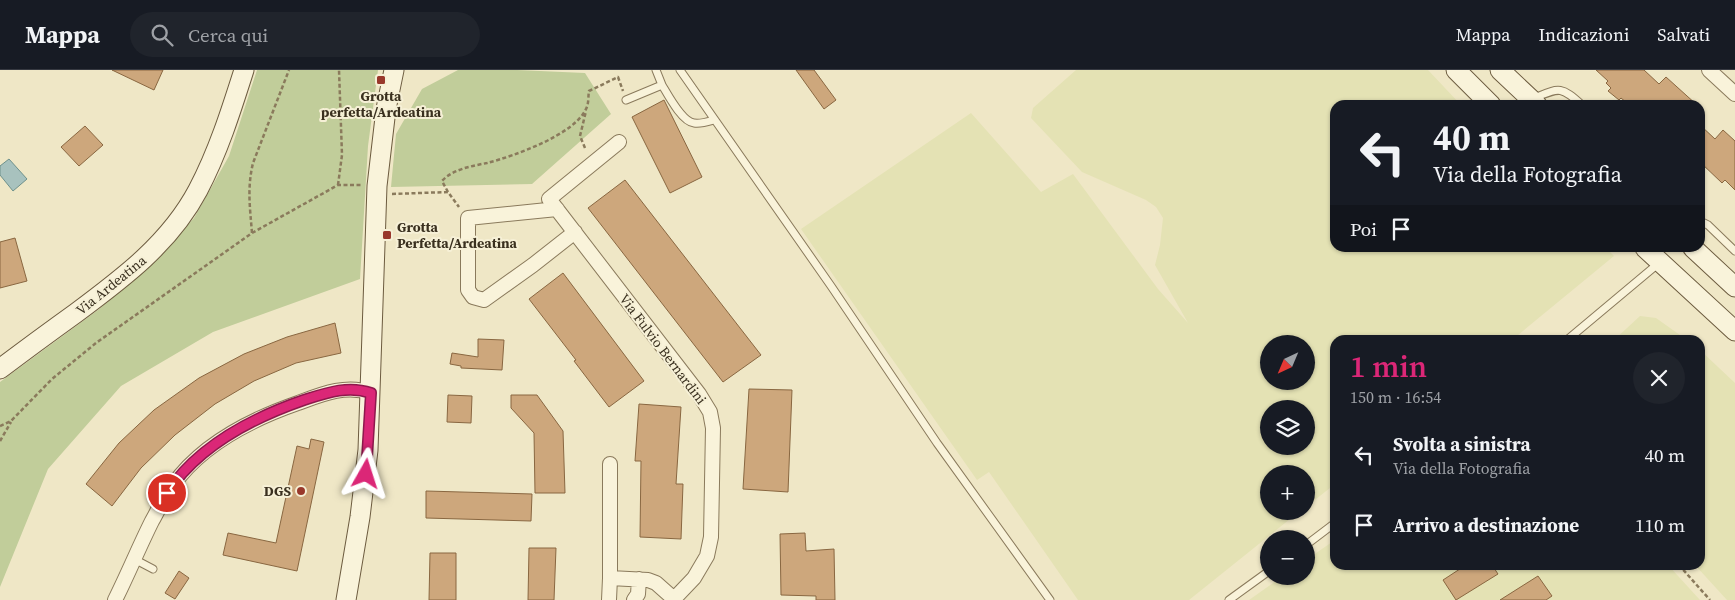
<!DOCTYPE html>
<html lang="it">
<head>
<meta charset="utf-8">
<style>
	body { margin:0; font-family:"Source Serif 4",serif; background:#20242c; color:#f1f3f6; height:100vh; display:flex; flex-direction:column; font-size:19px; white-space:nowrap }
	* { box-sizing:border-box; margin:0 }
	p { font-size:16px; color:#9ea1a6 }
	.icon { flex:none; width:28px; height:28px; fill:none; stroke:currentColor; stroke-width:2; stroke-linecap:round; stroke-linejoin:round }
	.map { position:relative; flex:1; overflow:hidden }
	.panel { position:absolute; left:1330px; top:265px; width:375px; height:235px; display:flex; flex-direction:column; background:#171b24; border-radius:15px; box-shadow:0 1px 4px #0004 }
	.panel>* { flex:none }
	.banner { position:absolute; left:1330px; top:30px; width:375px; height:152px; border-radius:15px; box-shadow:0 1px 4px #0004; background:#171b24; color:#f1f3f6; overflow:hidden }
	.needle { width:32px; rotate:224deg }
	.controls { position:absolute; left:1260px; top:265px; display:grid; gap:10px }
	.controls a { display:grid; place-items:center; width:55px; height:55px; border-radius:50%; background:#171b24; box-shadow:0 1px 4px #0004; font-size:25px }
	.pin { position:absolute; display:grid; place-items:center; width:42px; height:42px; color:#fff; margin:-21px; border:2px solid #fff; border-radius:50%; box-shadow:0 1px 5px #0007 }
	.me { position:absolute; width:55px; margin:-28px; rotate:6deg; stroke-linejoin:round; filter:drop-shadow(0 0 4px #0008) }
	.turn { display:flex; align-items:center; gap:18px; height:105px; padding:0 20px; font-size:22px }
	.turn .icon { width:65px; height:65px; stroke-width:2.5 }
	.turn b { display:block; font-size:35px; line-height:42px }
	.then { display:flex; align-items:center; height:48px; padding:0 20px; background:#0003; gap:10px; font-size:19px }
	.round { display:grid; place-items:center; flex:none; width:52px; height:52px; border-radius:26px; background:#20242c }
	.head { display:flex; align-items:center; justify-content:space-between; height:85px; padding:0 20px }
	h1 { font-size:30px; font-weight:600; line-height:38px; color:#db2777 }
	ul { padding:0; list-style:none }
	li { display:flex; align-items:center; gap:15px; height:70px; padding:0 20px }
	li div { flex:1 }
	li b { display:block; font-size:19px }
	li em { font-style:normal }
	header { display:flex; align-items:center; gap:30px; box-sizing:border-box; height:70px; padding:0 25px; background:#171b24; border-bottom:1px solid #363941 }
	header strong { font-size:24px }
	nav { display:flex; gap:28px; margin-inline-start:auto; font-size:18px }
	.search { width:350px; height:45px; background:#20242c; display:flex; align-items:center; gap:12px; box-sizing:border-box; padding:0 18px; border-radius:28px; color:#9ea1a6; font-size:19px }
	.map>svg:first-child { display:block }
</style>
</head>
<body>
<header>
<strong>Mappa</strong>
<div class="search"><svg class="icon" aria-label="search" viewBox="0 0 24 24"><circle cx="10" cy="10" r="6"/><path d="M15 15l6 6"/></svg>Cerca qui</div>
<nav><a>Mappa</a><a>Indicazioni</a><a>Salvati</a></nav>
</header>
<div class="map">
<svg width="1735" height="530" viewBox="0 0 1735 530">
	<rect width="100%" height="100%" fill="#efe7c6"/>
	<!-- farmland -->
	<path fill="#e4e2b4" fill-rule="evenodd" d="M 1076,0 L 1428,0 L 1461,35 L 1335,35 L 1335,178 L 1606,178 L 1614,186 L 1512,270 L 1335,270 L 1335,414 L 1306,437 L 1306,404 L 1269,404 L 1269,441 L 1300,441 L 1189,530 L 1078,530 L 989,402 L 977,410 L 801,159 L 971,43 L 1041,122 L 1073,104 L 1158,219 L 1188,253 L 1155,195 L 1160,175 L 1163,148 L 1156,137 L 1146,130 L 1082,102 L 1031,48 L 1033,38 ZM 1269,274 L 1306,274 L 1306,311 L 1269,311 ZM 1269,339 L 1306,339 L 1306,376 L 1269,376 Z
		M 1640,246 L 1656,248 L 1687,270 L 1614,270 Z
		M 1700,280 L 1735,313 L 1735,530 L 1727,530 L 1695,495 L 1700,495 Z
		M 1335,470 L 1335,495 L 1668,495 L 1700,530 L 1249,530 L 1283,506 L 1306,506 L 1306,490 Z"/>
	<!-- green -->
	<path fill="#c1cd9a" d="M 257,0 L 378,0 L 368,76 L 360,209 L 213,262 L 121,316 L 48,399 L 0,517 L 0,312 L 98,240 L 152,194 L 194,148 L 229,86 Z
		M 458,0 L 517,0 L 585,3 L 611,44 L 532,114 L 391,117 L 396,64 L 422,19 Z"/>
	<!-- water -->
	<path fill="#a8c2be" stroke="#6e918c" d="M 9,89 L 27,109 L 13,121 L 0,105 L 0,96 Z"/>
	<!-- building -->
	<path fill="#cda77c" stroke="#896741" d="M 112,0 L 163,0 L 154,20 Z
		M 796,0 L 814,0 L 836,30 L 824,39 Z
		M 1596,0 L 1644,0 L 1659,14 L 1666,7 L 1697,35 L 1635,35 L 1630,30 L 1627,33 L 1621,28 L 1619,30 L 1608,21 L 1611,18 L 1606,13 L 1608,11 Z
		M 664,30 L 702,107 L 670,123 L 632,47 Z
		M 1700,55 L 1715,69 L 1723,60 L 1735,71 L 1735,120 L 1725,110 L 1722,113 L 1700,92 Z
		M 85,56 L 103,75 L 79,96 L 61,77 Z
		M 625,110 L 761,285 L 723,312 L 588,138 Z
		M 15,168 L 27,211 L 0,218 L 0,172 Z
		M 563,203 L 644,311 L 609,337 L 574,291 L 576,290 L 529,229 Z
		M 335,253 L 341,283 L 296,293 L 254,311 L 215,334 L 175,365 L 141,398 L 112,436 L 86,414 L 119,373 L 154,340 L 199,308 L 244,284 L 287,267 Z
		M 478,269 L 504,270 L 502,300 L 461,298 L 461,296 L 450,294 L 452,283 L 478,287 Z
		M 749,319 L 792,320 L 788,422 L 743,419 Z
		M 448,325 L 472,326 L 471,353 L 447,352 Z
		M 511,325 L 537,325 L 563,361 L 565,423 L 535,423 L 534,363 L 511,338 Z
		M 639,334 L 681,337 L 676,414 L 683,414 L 681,469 L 640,467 L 641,391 L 635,391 Z
		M 311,369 L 324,372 L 297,501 L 223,485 L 228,463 L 276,473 L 297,376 L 309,379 Z
		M 426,421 L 532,424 L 531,451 L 426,448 Z
		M 805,463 L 806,481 L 834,479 L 835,530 L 816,530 L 816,526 L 781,525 L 780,464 Z
		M 529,478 L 556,478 L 554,530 L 528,530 Z
		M 430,483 L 456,483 L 456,530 L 429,530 Z
		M 1466,495 L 1492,495 L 1498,504 L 1456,530 L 1443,510 Z
		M 179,501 L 189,508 L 175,529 L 165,523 Z
		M 1538,506 L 1552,526 L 1546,530 L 1500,530 Z"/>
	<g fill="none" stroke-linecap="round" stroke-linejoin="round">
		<defs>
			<path id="service" d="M 656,0 L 662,15
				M 680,0 L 831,216 L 937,373 L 1050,530
				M 1532,29 C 1559,18 1560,15 1582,35
				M 626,30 L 662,15 C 668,25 682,52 694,53 C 701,54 707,52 714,50
				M 1700,151 L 1708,155 L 1735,181
				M 1567,270 L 1659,193
				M 1306,475 L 1335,453
				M 134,489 L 153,499
				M 1229,530 L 1269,501"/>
			<path id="minor" d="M 1709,0 L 1735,24
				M 619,72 L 549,129 L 699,324 L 710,342 L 713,358 L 711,467 L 707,486 L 694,508 L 673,530
				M 557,139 L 468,148 L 468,220 L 473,227 L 484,230 L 533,195 L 575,162
				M 610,508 L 610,394
				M 115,530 C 128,504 139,477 152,451 C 159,439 164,426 173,415 C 202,374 252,349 298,333 C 322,324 346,314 371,323
				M 609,530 L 610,508 L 648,510 L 656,513 L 674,529
				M 634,530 L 638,524 L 639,509"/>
			<path id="secondary" d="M 1456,0 L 1491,35
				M 1500,0 L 1537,35
				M 1645,178 L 1735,261
				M 1693,178 L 1735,217
				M 0,299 C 25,280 51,261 76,243 C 123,208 170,173 198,120 C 218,82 231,41 244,0
				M 346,530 L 360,447 L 368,380 L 377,116 L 386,39 L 394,0"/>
		</defs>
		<!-- service casing -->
		<use href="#service" stroke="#8a7a5c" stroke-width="9"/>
		<!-- minor casing -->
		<use href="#minor" stroke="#8a7a5c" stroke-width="16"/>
		<!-- secondary casing -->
		<use href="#secondary" stroke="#6c5b3f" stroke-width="21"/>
		<!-- path -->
		<path stroke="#8a7a5c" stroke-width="2.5" stroke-dasharray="4 2.5" stroke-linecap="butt" d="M 585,78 L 580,66 L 586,41
			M 338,115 L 342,85 L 339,0
			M 448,122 L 442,111 C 453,99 472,96 487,93 C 514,86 574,65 586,39 C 589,34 588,26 589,21 L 618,7 L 623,21
			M 392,124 L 448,122 L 459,137
			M 252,163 C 250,138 247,118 253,93 L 289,0
			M 0,356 L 11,351 L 52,309 L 96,273 L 252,163 L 338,115 L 362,115
			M 0,371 L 11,352
			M 1679,495 L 1710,530"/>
		<!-- service -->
		<use href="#service" stroke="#f9f3da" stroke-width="7"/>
		<!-- minor -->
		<use href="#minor" stroke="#f9f3da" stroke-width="14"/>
		<!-- secondary -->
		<use href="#secondary" stroke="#f9f3da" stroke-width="19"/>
	</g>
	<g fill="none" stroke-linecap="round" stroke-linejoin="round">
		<defs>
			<path id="route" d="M 167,423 C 198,376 252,348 304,330 C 326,323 348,315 371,323 L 366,404"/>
		</defs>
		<!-- route casing -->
		<use href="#route" stroke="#8e194d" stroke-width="12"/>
		<!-- route -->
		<use href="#route" stroke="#db2777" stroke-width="9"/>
	</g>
	<!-- markers -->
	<g fill="#99382b" stroke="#f6f0d6" stroke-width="2">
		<rect x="376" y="5" width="10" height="10" rx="2.5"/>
		<rect x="382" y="160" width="10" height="10" rx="2.5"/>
		<circle cx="301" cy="421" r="5"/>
	</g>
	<g text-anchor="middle" stroke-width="4" stroke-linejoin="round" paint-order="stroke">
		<!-- poi labels -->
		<g font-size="14" font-weight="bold" fill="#3a301f" stroke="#f6f0d6">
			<text x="381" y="31">Grotta<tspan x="381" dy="16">perfetta/Ardeatina</tspan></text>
			<text x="397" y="162" text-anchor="start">Grotta<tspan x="397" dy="16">Perfetta/Ardeatina</tspan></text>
			<text x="291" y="426" text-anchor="end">DGS</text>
		</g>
		<!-- street labels -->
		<g font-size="14" fill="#3a301f" stroke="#f6f0d6">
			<text transform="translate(111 215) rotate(-39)" y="5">Via Ardeatina</text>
			<text transform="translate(663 279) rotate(53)" y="5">Via Fulvio Bernardini</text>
		</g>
	</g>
</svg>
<div class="controls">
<a><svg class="needle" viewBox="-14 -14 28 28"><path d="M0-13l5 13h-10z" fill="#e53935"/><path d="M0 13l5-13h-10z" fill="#9ea1a6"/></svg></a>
<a><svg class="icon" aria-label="layers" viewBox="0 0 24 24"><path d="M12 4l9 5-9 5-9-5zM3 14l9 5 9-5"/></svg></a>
<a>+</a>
<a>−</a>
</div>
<div class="pin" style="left:167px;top:423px;background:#d93025"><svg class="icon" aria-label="arrive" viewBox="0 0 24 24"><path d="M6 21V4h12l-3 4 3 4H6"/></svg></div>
<svg class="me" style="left:366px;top:404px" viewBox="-20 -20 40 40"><path d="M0-17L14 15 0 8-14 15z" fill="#db2777" stroke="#fff" stroke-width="4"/></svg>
<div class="banner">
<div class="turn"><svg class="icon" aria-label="left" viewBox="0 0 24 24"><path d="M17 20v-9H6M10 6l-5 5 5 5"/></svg><div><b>40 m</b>Via della Fotografia</div></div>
<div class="then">Poi<svg class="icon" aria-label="arrive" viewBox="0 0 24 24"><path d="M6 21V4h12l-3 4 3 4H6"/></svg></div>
</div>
<section class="panel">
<div class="head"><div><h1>1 min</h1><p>150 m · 16:54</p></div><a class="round"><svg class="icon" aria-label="close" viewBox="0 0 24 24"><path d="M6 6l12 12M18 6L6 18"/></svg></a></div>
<ul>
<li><svg class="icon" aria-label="left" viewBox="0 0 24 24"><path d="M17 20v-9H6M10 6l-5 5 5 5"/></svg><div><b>Svolta a sinistra</b><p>Via della Fotografia</p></div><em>40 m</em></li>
<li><svg class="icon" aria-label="arrive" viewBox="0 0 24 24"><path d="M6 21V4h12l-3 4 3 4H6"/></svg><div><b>Arrivo a destinazione</b></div><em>110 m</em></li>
</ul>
</section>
</div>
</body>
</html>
